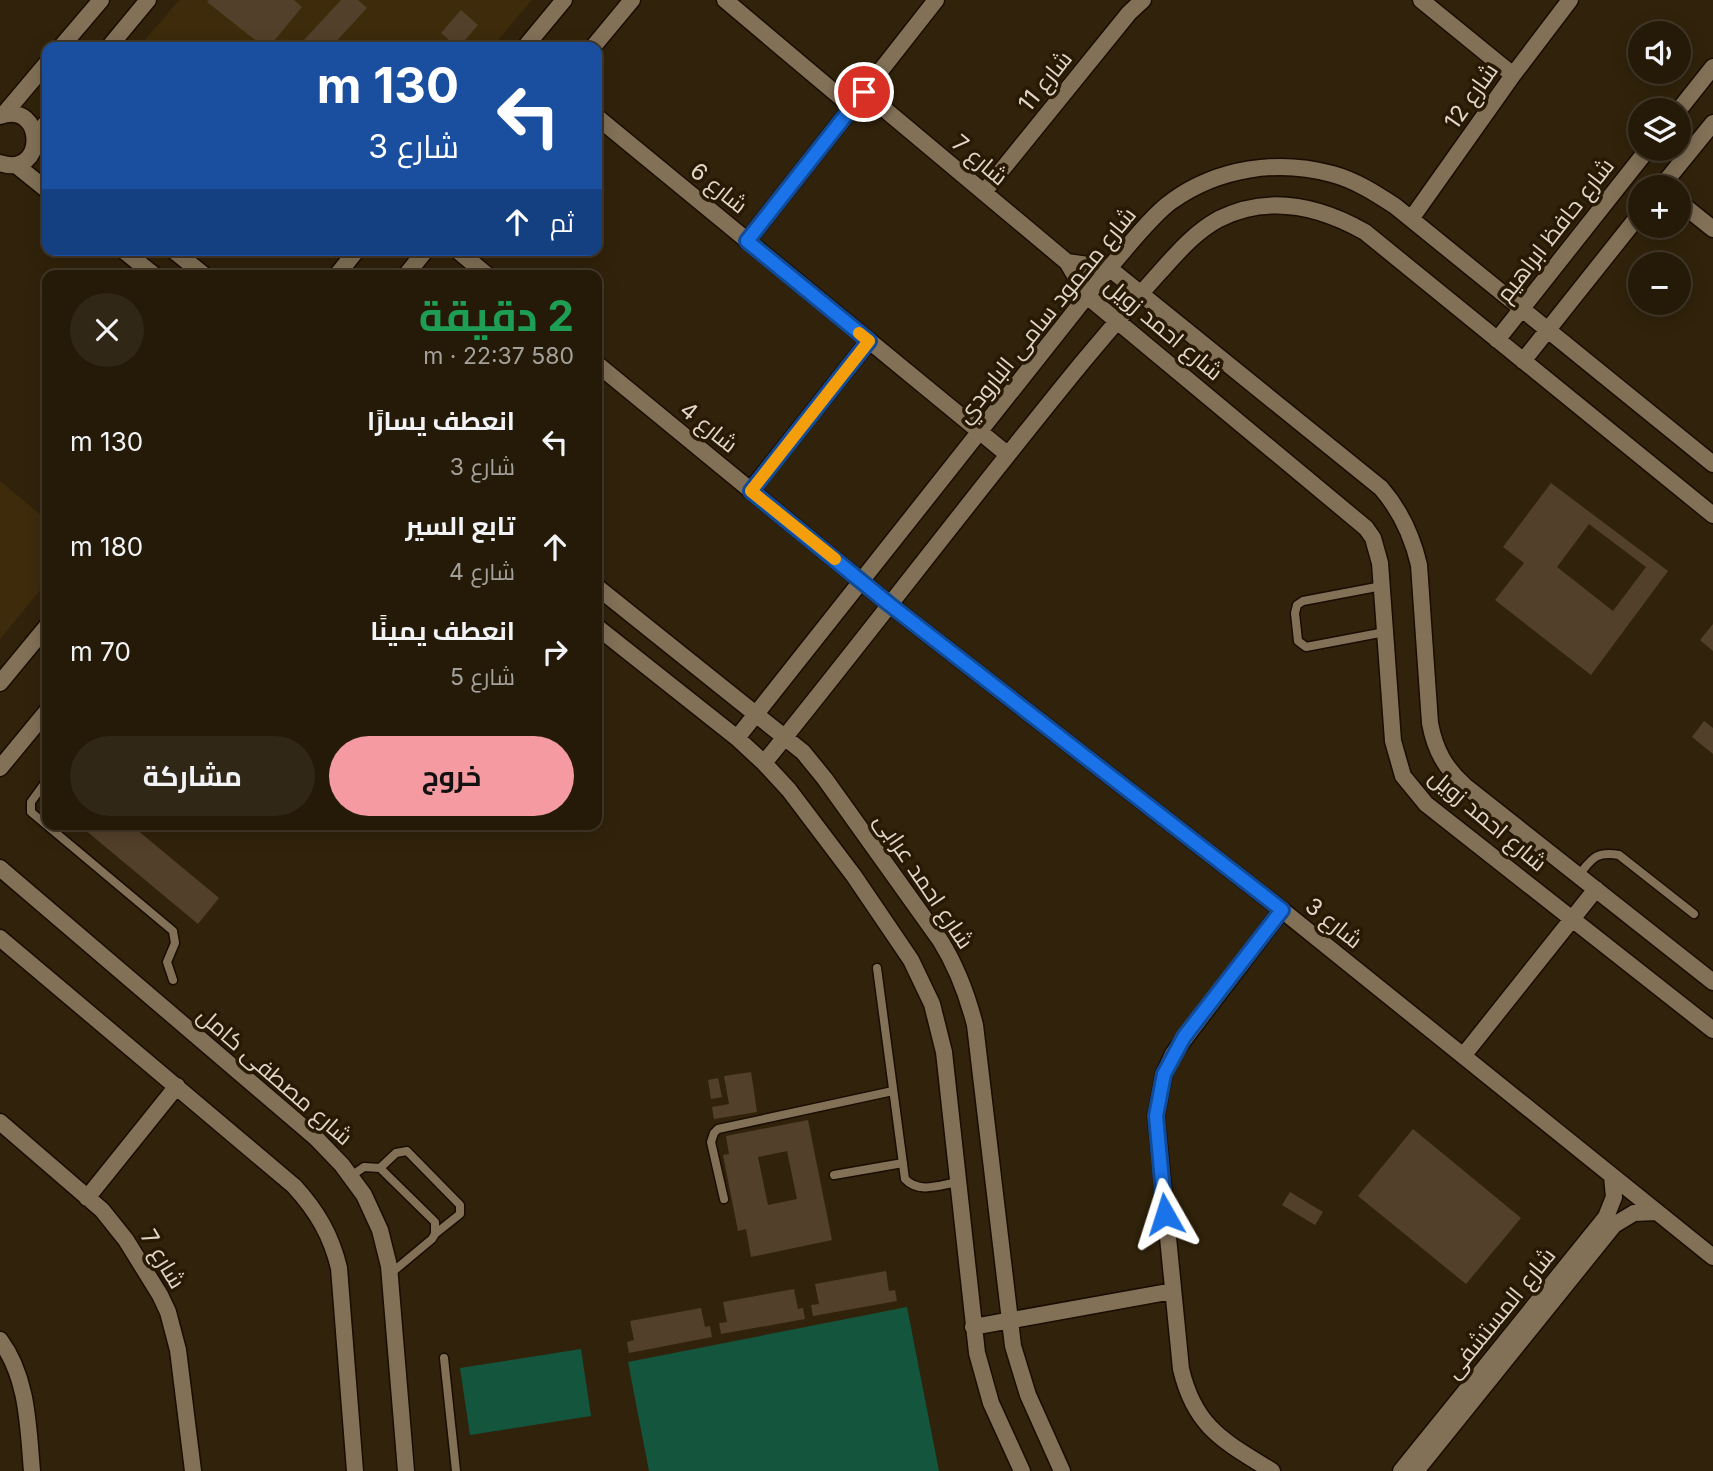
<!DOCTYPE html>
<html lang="ar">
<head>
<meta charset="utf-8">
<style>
	body { margin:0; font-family:Inter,Cairo,sans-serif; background:#312716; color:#f1f3f6; direction:rtl; height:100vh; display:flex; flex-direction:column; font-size:26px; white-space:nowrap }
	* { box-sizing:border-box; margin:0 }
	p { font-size:23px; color:#a3a19c }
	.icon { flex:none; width:38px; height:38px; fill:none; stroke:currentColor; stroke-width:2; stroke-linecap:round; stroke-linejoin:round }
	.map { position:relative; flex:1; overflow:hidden; direction:ltr }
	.side { position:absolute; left:42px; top:270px; width:560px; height:560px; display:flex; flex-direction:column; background:#251a08; border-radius:14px; box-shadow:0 4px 18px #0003,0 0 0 2px #423829; direction:rtl }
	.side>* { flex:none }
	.hud { position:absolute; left:42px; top:42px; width:560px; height:214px; border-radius:14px; box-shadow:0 4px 18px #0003,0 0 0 2px #423829; direction:rtl; background:#1a4fa0; color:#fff; overflow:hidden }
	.buttons { position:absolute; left:1628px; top:21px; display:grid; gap:14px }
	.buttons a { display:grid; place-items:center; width:63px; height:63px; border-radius:50%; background:#251a08; box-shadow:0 4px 18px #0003,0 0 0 2px #423829; font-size:35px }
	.pin { position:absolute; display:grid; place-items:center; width:60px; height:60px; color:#fff; margin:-30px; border:4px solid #fff; border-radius:50%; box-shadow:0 2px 7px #0007 }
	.me { position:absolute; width:77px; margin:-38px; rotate:354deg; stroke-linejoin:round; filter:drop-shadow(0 0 5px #0008) }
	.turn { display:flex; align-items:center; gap:24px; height:147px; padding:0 28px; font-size:32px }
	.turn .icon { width:91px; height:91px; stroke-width:2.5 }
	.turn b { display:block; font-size:49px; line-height:60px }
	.then { display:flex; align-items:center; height:66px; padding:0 28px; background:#0003; gap:14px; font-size:26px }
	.round { display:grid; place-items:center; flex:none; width:74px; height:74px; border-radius:37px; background:#312716 }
	.overview { display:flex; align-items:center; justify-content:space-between; height:119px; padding:0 28px }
	h1 { font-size:42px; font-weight:700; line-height:52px; color:#1e9e55 }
	.action { display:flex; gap:14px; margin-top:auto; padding:14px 28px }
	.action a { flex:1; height:80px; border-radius:42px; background:#f49aa0; color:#111; font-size:28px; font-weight:700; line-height:80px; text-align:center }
	.action a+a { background:#312716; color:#f1f3f6 }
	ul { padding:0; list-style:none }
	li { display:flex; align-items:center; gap:21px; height:105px; padding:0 28px }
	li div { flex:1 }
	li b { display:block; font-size:26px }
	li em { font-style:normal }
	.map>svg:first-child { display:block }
</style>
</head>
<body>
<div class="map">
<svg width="1713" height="1471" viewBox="0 0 1713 1471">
	<rect width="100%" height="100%" fill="#31230b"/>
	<!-- built -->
	<path fill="#3d2b0b" d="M 179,0 L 532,0 L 492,47 L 139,47 Z
		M 0,481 L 47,520 L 47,582 L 0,639 Z"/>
	<!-- green -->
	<path fill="#14553d" d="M 907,1307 L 939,1471 L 649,1471 L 628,1362 Z
		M 581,1349 L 591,1416 L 470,1435 L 460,1368 Z"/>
	<!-- building -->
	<path fill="#53402a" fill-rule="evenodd" d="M 209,0 L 294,0 L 302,7 L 269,47 L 264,47 L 207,2 Z
		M 341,0 L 358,0 L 367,8 L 331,47 L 310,47 L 303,41 Z
		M 461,10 L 478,25 L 459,47 L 457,47 L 441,33 Z
		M 1551,483 L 1668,571 L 1591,675 L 1495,600 L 1524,563 L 1503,547 ZM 1589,524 L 1646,567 L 1613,611 L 1557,567 Z
		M 1713,624 L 1713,651 L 1700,640 Z
		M 1704,721 L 1713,728 L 1713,754 L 1692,737 Z
		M 78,824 L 130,824 L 219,898 L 198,924 Z
		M 751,1072 L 757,1112 L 714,1119 L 712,1107 L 729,1104 L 724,1076 Z
		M 718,1078 L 722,1097 L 711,1099 L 708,1080 Z
		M 808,1120 L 832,1240 L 751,1257 L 746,1229 L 738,1231 L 723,1155 L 729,1154 L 726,1136 ZM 787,1151 L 797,1199 L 768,1205 L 758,1157 Z
		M 1413,1129 L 1521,1218 L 1466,1284 L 1358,1196 Z
		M 1290,1192 L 1323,1212 L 1315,1225 L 1282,1205 Z
		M 886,1271 L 889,1291 L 895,1290 L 897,1301 L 813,1316 L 811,1305 L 819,1304 L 815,1284 Z
		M 794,1289 L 798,1309 L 803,1308 L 805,1319 L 721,1334 L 719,1323 L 727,1322 L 723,1302 Z
		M 701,1308 L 705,1327 L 710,1326 L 712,1337 L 629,1353 L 627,1342 L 634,1340 L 630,1321 Z"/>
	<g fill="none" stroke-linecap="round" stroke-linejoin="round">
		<defs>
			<path id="lane" d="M 1382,586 L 1303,601 L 1297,605 L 1295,613 L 1298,641 L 1306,647 L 1385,632
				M 47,780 L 31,802 L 31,812 L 173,931 L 175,943 L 167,962 L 173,980
				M 1578,876 C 1592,859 1595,851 1619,855 L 1694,914
				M 877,968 L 905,1179 C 919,1194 940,1185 958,1182
				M 380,1168 L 396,1153 L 407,1151 L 460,1205 L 460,1214 L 435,1234
				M 834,1175 L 903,1163
				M 351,1176 L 364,1167 L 380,1168 L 435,1222 L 435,1234 L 432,1239 L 390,1274
				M 724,1199 L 711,1142 L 714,1133 L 718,1129 L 893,1091
				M 444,1358 L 456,1471"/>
			<path id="street" d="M 725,0 L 852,107
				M 1421,0 L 1513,75
				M 61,47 L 101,0
				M 109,47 L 148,0
				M 525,47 L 564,0
				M 593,47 L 632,0
				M 864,92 L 1067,262 L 1087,296 L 1366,528 L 1373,538 L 1380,563 L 1393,741 L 1403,776 L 1426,804 L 1713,1030
				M 1678,111 L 1713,67
				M 4,114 L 47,63
				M 0,116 C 45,100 47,179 0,163
				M 597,117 L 1007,454
				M 36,136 L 47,122
				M 16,165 L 47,190
				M 1661,187 L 1713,123
				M 984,192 L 1129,13 L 1143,0
				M 1678,201 L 1713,229
				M 1411,219 L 1513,75 L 1570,0
				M 747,241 L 936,0
				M 123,250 L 154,275
				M 173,250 L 204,275
				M 457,250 L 487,275
				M 1067,262 L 1109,268 L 1381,488 C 1401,511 1412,535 1419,565 L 1430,723 C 1435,750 1445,768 1465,786 L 1713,982
				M 337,275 L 357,250
				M 406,275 L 426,250
				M 1497,340 L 1648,149
				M 1523,361 L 1640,214
				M 597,364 L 889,604 L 1282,910 L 1713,1257
				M 751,490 L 869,341
				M 597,587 L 803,752 L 825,779 L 940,940 C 957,967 967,994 975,1025 L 1013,1346 L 1028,1395 L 1062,1471
				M 597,627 L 737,738 L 764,763 L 789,790 L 854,876 L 911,960 L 932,1004 L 944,1052 L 977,1353 L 991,1403 L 1022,1471
				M 0,683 L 47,626
				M 737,738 L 1109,268 C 1126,249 1153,214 1172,201 C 1218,168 1278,159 1332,174 C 1355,180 1375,193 1395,206 L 1713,464
				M 764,763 C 871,631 973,496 1081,364 C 1107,333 1133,302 1160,272 C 1178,252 1195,232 1219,219 C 1269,194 1319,206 1365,232 L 1713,515
				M 0,768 L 47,711
				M 0,868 L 316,1138 L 342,1165 L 364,1195 L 380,1230 L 389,1266 L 406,1471
				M 0,938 L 294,1186 C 317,1211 331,1235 339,1268 L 355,1471
				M 1463,1056 L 1596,889
				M 0,1122 L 102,1210 L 126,1240 L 160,1295 L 168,1312 L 178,1350 L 193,1471
				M 87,1198 L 177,1086
				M 973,1327 L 1173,1291
				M 0,1340 C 28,1378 28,1426 32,1471
				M 1272,1471 C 1224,1441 1195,1428 1181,1369 L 1156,1116 L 1164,1074 L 1173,1054 L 1282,910
				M 1401,1471 L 1606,1217 L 1614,1197 L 1612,1176
				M 1416,1471 L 1614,1225 L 1634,1213 L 1657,1212"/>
		</defs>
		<!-- lane casing -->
		<use href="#lane" stroke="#190c00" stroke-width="11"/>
		<!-- street casing -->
		<use href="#street" stroke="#190c00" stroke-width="19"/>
		<!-- lane -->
		<use href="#lane" stroke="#827157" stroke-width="8"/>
		<!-- street -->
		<use href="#street" stroke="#827157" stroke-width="16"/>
	</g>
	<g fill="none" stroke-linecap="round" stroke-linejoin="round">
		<defs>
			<path id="route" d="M 864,92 L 747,241 L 869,341 L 751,491 L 889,604 L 1282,910 L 1184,1037 L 1164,1074 L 1156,1116 L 1165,1214"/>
		</defs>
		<!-- route casing -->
		<use href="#route" stroke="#114b97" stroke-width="18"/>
		<!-- route -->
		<use href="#route" stroke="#1a73e8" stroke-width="12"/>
		<!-- slow -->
		<path stroke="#f59e0b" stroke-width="12" d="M 835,559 L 751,491 L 869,341 L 859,333"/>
	</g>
	<g text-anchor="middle" stroke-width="7" stroke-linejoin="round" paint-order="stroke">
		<!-- street labels -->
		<g font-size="23" fill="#e1d7c9" stroke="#271903">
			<text transform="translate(1045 81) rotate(-51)" y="8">شارع 11</text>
			<text transform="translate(1471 96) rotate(-55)" y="8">شارع 12</text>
			<text transform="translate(980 160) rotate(40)" y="8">شارع 7</text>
			<text transform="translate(719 188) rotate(39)" y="8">شارع 6</text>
			<text transform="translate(1555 230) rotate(-52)" y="8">شارع حافظ ابراهيم</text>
			<text transform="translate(1046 315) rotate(-51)" y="8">شارع محمود سامى البارودي</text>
			<text transform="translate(1164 329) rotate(40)" y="8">شارع احمد زويل</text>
			<text transform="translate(709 427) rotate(39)" y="8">شارع 4</text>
			<text transform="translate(1488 820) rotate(40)" y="8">شارع احمد زويل</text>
			<text transform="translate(924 881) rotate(56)" y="8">شارع احمد عرابى</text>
			<text transform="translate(1334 923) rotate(39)" y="8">شارع 3</text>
			<text transform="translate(275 1076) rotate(41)" y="8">شارع مصطفى كامل</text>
			<text transform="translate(163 1259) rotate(59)" y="8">شارع 7</text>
			<text transform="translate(1500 1313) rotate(-51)" y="8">شارع المستشفى</text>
		</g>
	</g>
</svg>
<div class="buttons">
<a><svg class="icon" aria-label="sound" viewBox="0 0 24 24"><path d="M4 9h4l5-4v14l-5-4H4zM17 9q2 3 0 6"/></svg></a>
<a><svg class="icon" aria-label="layers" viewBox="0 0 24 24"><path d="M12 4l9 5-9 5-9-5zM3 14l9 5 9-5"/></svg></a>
<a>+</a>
<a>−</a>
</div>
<div class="pin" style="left:864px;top:92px;background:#d93025"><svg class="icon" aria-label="arrive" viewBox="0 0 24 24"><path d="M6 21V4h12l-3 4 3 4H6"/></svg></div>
<svg class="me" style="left:1165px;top:1214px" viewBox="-20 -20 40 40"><path d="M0-17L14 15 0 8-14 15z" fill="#1a73e8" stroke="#fff" stroke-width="4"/></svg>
<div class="hud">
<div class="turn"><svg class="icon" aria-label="left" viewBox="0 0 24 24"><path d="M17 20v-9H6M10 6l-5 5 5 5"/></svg><div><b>130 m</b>شارع 3</div></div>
<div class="then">ثم<svg class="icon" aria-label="ahead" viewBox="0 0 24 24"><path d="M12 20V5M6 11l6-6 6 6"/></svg></div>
</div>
<section class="side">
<div class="overview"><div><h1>2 دقيقة</h1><p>580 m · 22:37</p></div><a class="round"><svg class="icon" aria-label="close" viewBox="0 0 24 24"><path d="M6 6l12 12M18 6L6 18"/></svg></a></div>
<ul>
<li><svg class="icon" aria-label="left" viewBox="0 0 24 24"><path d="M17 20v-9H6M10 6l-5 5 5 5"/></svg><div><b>انعطف يسارًا</b><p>شارع 3</p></div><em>130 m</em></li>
<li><svg class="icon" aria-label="ahead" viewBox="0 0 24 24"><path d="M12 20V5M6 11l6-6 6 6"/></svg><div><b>تابع السير</b><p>شارع 4</p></div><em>180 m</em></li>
<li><svg class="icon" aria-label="right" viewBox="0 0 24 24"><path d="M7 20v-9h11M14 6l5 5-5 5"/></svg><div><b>انعطف يمينًا</b><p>شارع 5</p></div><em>70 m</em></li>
</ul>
<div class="action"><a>خروج</a><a>مشاركة</a></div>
</section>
</div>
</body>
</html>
